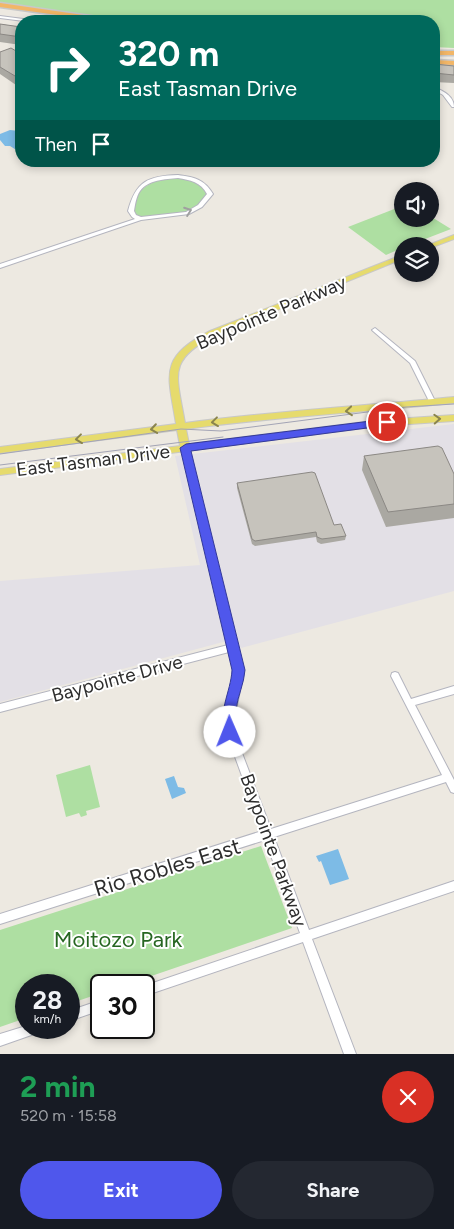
<!DOCTYPE html>
<html lang="en">
<head>
<meta charset="utf-8">
<style>
	body { margin:0; font-family:Figtree,sans-serif; background:#242831; color:#f1f3f6; height:100vh; display:flex; flex-direction:column; font-size:19px; white-space:nowrap }
	* { box-sizing:border-box; margin:0 }
	p { font-size:16px; color:#9ea1a6 }
	.icon { flex:none; width:28px; height:28px; fill:none; stroke:currentColor; stroke-width:2; stroke-linecap:round; stroke-linejoin:round }
	.map { position:relative; height:1054px; overflow:hidden }
	.details { display:flex; flex-direction:column; background:#171b24; flex:1 }
	.details>* { flex:none }
	.hud { position:absolute; left:15px; top:15px; width:425px; height:152px; border-radius:20px; box-shadow:0 2px 8px #0003; background:#00695c; color:#fff; overflow:hidden }
	.buttons { position:absolute; left:394px; top:182px; display:grid; gap:10px }
	.buttons a { display:grid; place-items:center; width:45px; height:45px; border-radius:50%; background:#171b24; box-shadow:0 2px 8px #0003; font-size:25px }
	.speed { position:absolute; left:15px; top:974px; display:flex; gap:10px; font-size:25px; font-weight:700; text-align:center }
	.speed>* { display:grid; place-content:center; width:65px; height:65px; border-radius:50%; background:#171b24; box-shadow:0 2px 8px #0003; line-height:1 }
	.speed small { font-size:12px; font-weight:400 }
	.speed .limit { border:2px solid #111; border-radius:8px; background:#fff; color:#111 }
	.pin { position:absolute; display:grid; place-items:center; width:42px; height:42px; color:#fff; margin:-21px; border:2px solid #fff; border-radius:50%; box-shadow:0 1px 5px #0007 }
	.me { position:absolute; width:55px; margin:-28px; rotate:359deg; stroke-linejoin:round; filter:drop-shadow(0 0 4px #0008) }
	.turn { display:flex; align-items:center; gap:18px; height:105px; padding:0 20px; font-size:22px }
	.turn .icon { width:65px; height:65px; stroke-width:2.5 }
	.turn b { display:block; font-size:35px; line-height:42px }
	.then { display:flex; align-items:center; height:48px; padding:0 20px; background:#0003; gap:10px; font-size:19px }
	.round { display:grid; place-items:center; flex:none; width:52px; height:52px; border-radius:26px; background:#242831 }
	.headline { display:flex; align-items:center; justify-content:space-between; height:85px; padding:0 20px }
	h1 { font-size:30px; font-weight:700; line-height:38px; color:#1e9e55 }
	.primary-button { display:flex; gap:10px; margin-top:auto; padding:10px 20px }
	.primary-button a { flex:1; height:58px; border-radius:30px; background:#4f57ec; color:#fff; font-size:20px; font-weight:700; line-height:58px; text-align:center }
	.primary-button a+a { background:#242831; color:#f1f3f6 }
	.map>svg:first-child { display:block }
</style>
</head>
<body>
<div class="map">
<svg width="454" height="1054" viewBox="0 0 454 1054">
	<rect width="100%" height="100%" fill="#ede9e1"/>
	<!-- industrial -->
	<path fill="#e3e0e6" d="M 454,424 L 454,591 L 241,648 L 223,642 L 0,702 L 0,581 L 200,565 L 175,456 Z"/>
	<!-- green -->
	<path fill="#aedfa2" d="M 0,0 L 454,0 L 454,48 L 434,47 L 434,21 L 126,21 L 0,3 Z
		M 167,177 C 186,178 195,178 208,194 C 190,218 169,215 141,218 L 136,216 C 127,193 150,182 167,177 Z
		M 402,206 L 402,219 L 430,219 L 430,216 L 451,229 L 407,246 L 402,246 L 402,248 L 386,255 L 348,227 Z
		M 90,765 L 100,807 L 86,811 L 87,815 L 81,817 L 79,813 L 66,817 L 56,775 Z
		M 261,846 L 292,928 L 125,985 L 101,985 L 101,993 L 69,1004 L 69,985 L 26,985 L 26,1018 L 0,1027 L 0,930 Z"/>
	<!-- water -->
	<path fill="#7dbbe6" d="M 10,130 L 19,131 L 21,134 L 17,138 L 21,140 L 21,153 L 10,146 L 5,146 L 0,140 L 0,134 Z
		M 174,776 L 178,787 L 184,788 L 186,793 L 172,799 L 165,779 Z
		M 338,849 L 349,879 L 330,885 L 321,861 L 319,862 L 316,856 Z"/>
	<g fill="none" stroke-linecap="round" stroke-linejoin="round">
		<defs>
			<path id="minor" d="M 0,16 L 31,20 L 33,21 L 24,21 L 0,18 Z
				M 434,87 C 443,91 454,96 454,107 L 452,107 L 443,95 L 434,90 Z
				M 178,175 C 194,177 204,179 213,194 L 202,207 L 189,214 L 141,220 L 0,268 L 0,264 L 135,219 L 132,217 L 128,211 C 136,181 148,176 178,175 ZM 178,178 C 190,180 201,182 207,194 L 198,205 L 186,212 L 141,217 L 136,215 L 134,211 C 135,205 136,197 140,191 C 148,180 165,179 178,178 Z
				M 375,328 L 415,361 L 435,401 L 434,403 L 432,403 L 429,401 L 410,363 L 373,331 L 372,330 Z
				M 183,446 L 185,446 L 188,448 L 236,644 L 238,647 L 237,649 C 239,657 242,665 242,673 C 242,693 233,711 234,732 L 271,829 L 442,775 L 391,676 L 392,673 L 395,672 L 398,673 L 411,699 L 454,686 L 454,694 L 415,705 L 454,780 L 454,793 L 451,792 L 446,782 L 274,837 L 309,930 L 454,881 L 454,891 L 312,939 L 356,1054 L 344,1054 L 303,942 L 144,996 L 144,986 L 300,933 L 265,840 L 0,924 L 0,914 L 262,831 L 226,732 C 224,711 234,692 234,672 C 233,665 231,658 229,652 L 0,712 L 0,704 L 228,645 L 182,448 Z
				M 101,1000 L 101,1010 L 69,1021 L 69,1011 Z
				M 26,1026 L 26,1028 L 42,1028 L 40,1032 L 0,1046 L 0,1034 Z"/>
			<path id="major" d="M 454,235 L 454,239 L 430,248 L 430,246 L 426,246 Z
				M 402,255 L 402,259 L 216,335 C 166,360 177,375 185,423 C 274,411 364,406 454,397 L 454,403 C 365,412 275,417 186,429 L 189,444 L 380,420 L 454,415 L 454,421 L 380,426 L 0,475 L 0,469 L 180,446 L 177,430 L 0,453 L 0,447 L 176,424 C 168,374 158,358 210,331 Z"/>
			<path id="highway" d="M 0,3 L 111,19 L 114,21 L 101,21 L 0,7 Z
				M 434,51 L 454,51 L 454,55 L 434,55 Z
				M 434,60 L 454,61 L 454,65 L 434,64 Z"/>
		</defs>
		<!-- minor casing -->
		<use href="#minor" stroke="#b4b5bf" stroke-width="2"/>
		<!-- major casing -->
		<use href="#major" stroke="#c8c8c8" stroke-width="2"/>
		<!-- highway casing -->
		<use href="#highway" stroke="#c8c8c8" stroke-width="3"/>
		<!-- minor -->
		<use href="#minor" fill="#fff" fill-rule="evenodd"/>
		<!-- major -->
		<use href="#major" fill="#e6db6d" fill-rule="evenodd"/>
		<!-- highway -->
		<use href="#highway" fill="#f2b667" fill-rule="evenodd"/>
		<!-- tram -->
		<path stroke="#a3a4b5" stroke-width="1" d="M 0,454 L 181,429 L 221,431 L 406,407 L 454,404
			M 0,465 L 223,437"/>
	</g>
	<!-- wall -->
	<path fill="#aaa8a2" d="M 0,24 L 21,27 L 21,45 L 0,42 Z
		M 0,52 L 21,54 L 21,83 L 16,85 L 0,74 Z
		M 434,64 L 454,66 L 454,83 L 434,82 Z
		M 364,456 L 454,474 L 454,518 L 386,527 L 362,470 Z
		M 237,483 L 334,525 L 346,536 L 345,540 L 321,544 L 317,542 L 316,537 L 255,546 L 252,544 L 237,488 Z"/>
	<!-- shaded-wall -->
	<path fill="#8b8884" d="M 21,74 L 21,83 L 16,85 L 15,76 Z"/>
	<!-- building -->
	<path fill="#c6c3bc" stroke="#8b8884" d="M 0,24 L 21,27 L 21,37 L 0,34 Z
		M 11,48 L 21,54 L 21,74 L 15,76 L 0,67 L 0,52 Z
		M 434,64 L 454,66 L 454,75 L 434,73 Z
		M 438,446 L 442,448 L 454,474 L 454,504 L 388,512 L 364,456 Z
		M 312,472 L 315,473 L 334,525 L 341,524 L 346,536 L 322,539 L 317,537 L 316,532 L 255,541 L 252,539 L 237,483 Z"/>
	<!-- one-way arrows -->
	<defs><path id="oneway-chevron" d="M-2-3.5L2.5 0L-2 3.5" fill="none" stroke-width="1.6" stroke-linecap="round" stroke-linejoin="round" transform="scale(1.25)"/></defs>
	<use stroke="#a0a0a0" href="#oneway-chevron" transform="translate(188 211) rotate(-20)"/>
	<g stroke="#8a844d">
		<use href="#oneway-chevron" transform="translate(349 411) rotate(175)"/>
		<use href="#oneway-chevron" transform="translate(437 419) rotate(-3)"/>
		<use href="#oneway-chevron" transform="translate(215 422) rotate(173)"/>
		<use href="#oneway-chevron" transform="translate(154 429) rotate(172)"/>
		<use href="#oneway-chevron" transform="translate(79 439) rotate(173)"/>
	</g>
	<!-- route -->
	<path fill="#4f57ec" stroke="#333999" d="M 387,419 L 390,420 L 390,425 L 191,451 L 245,670 C 244,684 238,695 236,709 C 235,718 239,728 235,736 L 230,738 L 226,736 C 216,715 231,692 232,670 L 180,448 L 186,444 Z"/>
	<g text-anchor="middle" stroke-width="4" stroke-linejoin="round" paint-order="stroke">
		<!-- street labels -->
		<g font-size="19" fill="#2d2d2d" stroke="#fff">
			<text transform="translate(271 312) rotate(-23)" y="7">Baypointe Parkway</text>
			<text transform="translate(93 460) rotate(-7)" y="7">East Tasman Drive</text>
			<text transform="translate(117 678) rotate(-15)" y="7">Baypointe Drive</text>
			<text transform="translate(274 850) rotate(70)" y="7">Baypointe Parkway</text>
		</g>
		<!-- near-street labels -->
		<g font-size="22" fill="#2d2d2d" stroke="#fff">
			<text transform="translate(167 867) rotate(-17)" y="8">Rio Robles East</text>
		</g>
		<!-- near-park labels -->
		<g font-size="22" fill="#266621" stroke="#fff">
			<text x="118" y="947">Moitozo Park</text>
		</g>
	</g>
</svg>
<div class="buttons">
<a><svg class="icon" aria-label="sound" viewBox="0 0 24 24"><path d="M4 9h4l5-4v14l-5-4H4zM17 9q2 3 0 6"/></svg></a>
<a><svg class="icon" aria-label="layers" viewBox="0 0 24 24"><path d="M12 4l9 5-9 5-9-5zM3 14l9 5 9-5"/></svg></a>
</div>
<div class="speed"><div>28<small>km/h</small></div><div class="limit">30</div></div>
<div class="pin" style="left:387px;top:422px;background:#d93025"><svg class="icon" aria-label="arrive" viewBox="0 0 24 24"><path d="M6 21V4h12l-3 4 3 4H6"/></svg></div>
<svg class="me" style="left:230px;top:732px" viewBox="-20 -20 40 40"><circle r="19" fill="#fff"/><path d="M0-13L10 11 0 6-10 11z" fill="#4f57ec"/></svg>
<div class="hud">
<div class="turn"><svg class="icon" aria-label="right" viewBox="0 0 24 24"><path d="M7 20v-9h11M14 6l5 5-5 5"/></svg><div><b>320 m</b>East Tasman Drive</div></div>
<div class="then">Then<svg class="icon" aria-label="arrive" viewBox="0 0 24 24"><path d="M6 21V4h12l-3 4 3 4H6"/></svg></div>
</div>
</div>
<section class="details">
<div class="headline"><div><h1>2 min</h1><p>520 m · 15:58</p></div><a class="round" style="background:#d93025;color:#fff"><svg class="icon" aria-label="close" viewBox="0 0 24 24"><path d="M6 6l12 12M18 6L6 18"/></svg></a></div>
<div class="primary-button"><a>Exit</a><a>Share</a></div>
</section>
</body>
</html>
